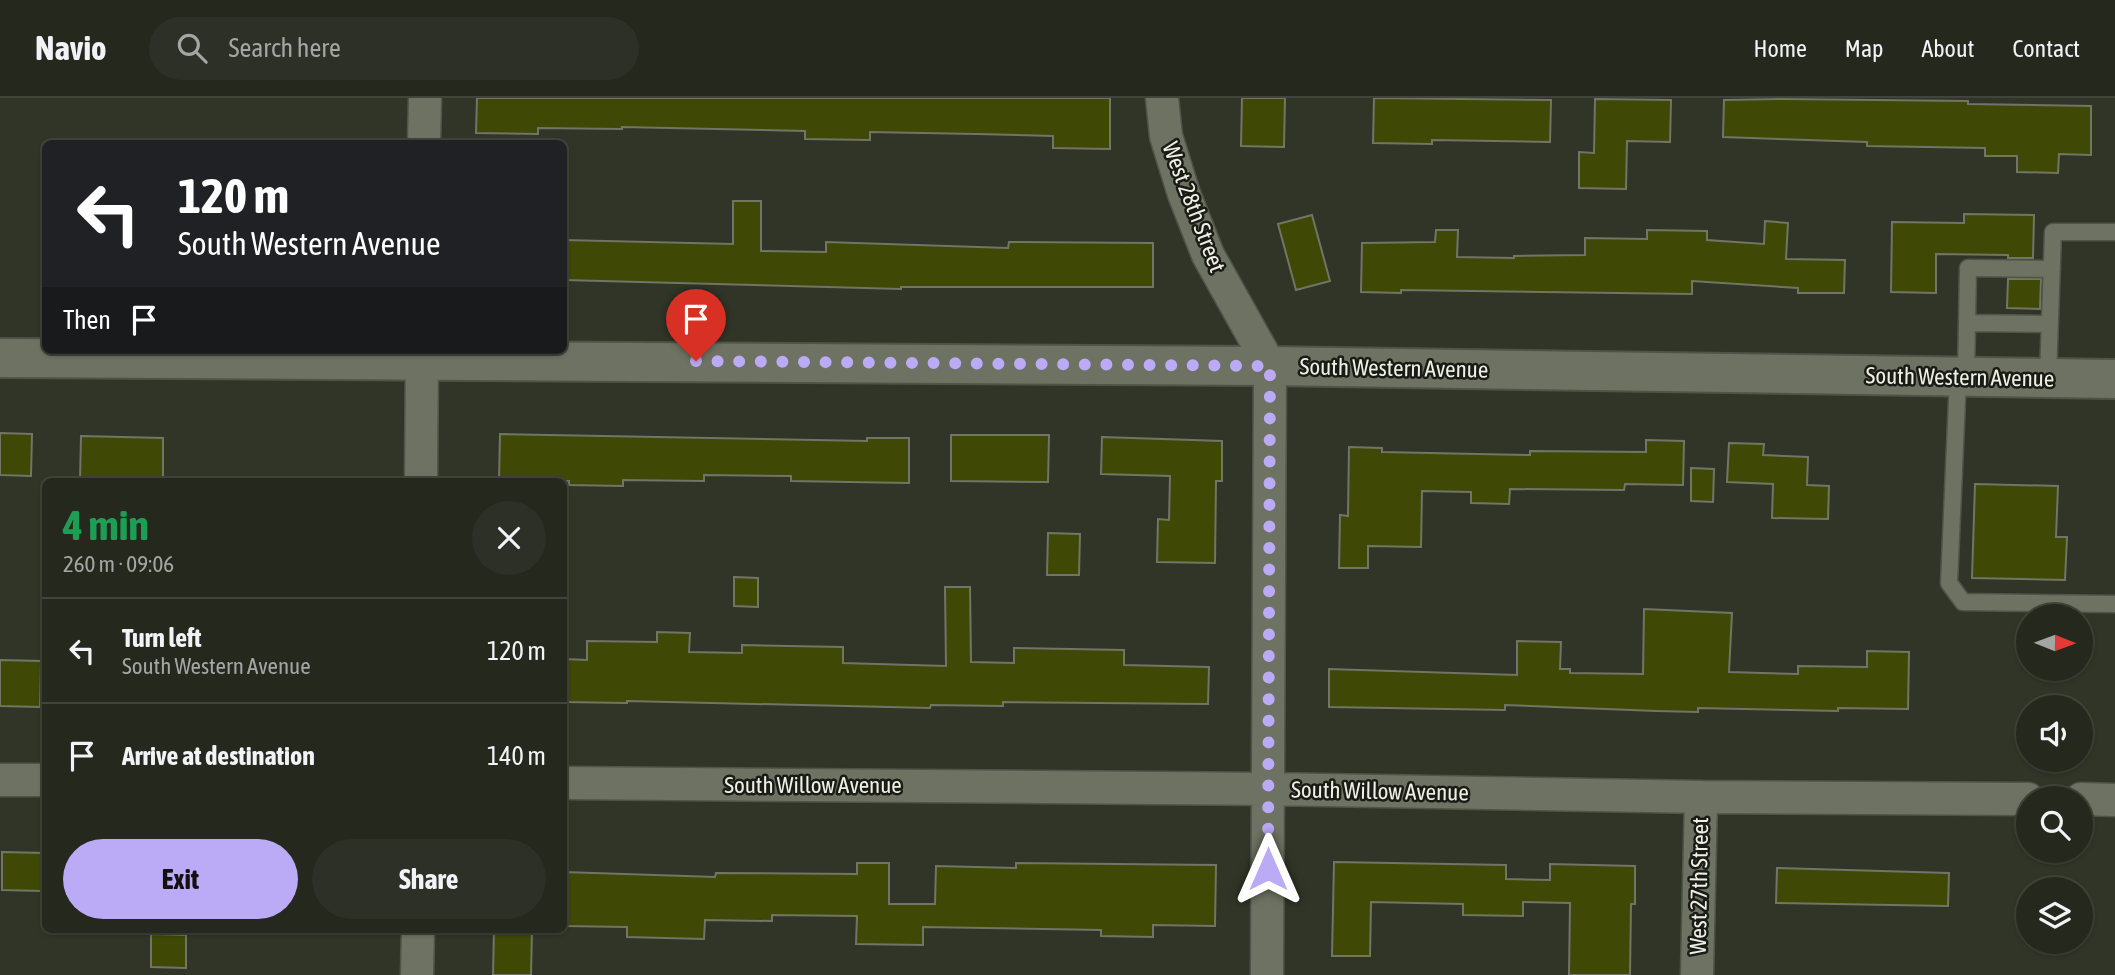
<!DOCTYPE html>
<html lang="en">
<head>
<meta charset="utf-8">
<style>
	body { margin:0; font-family:"Asap Condensed",sans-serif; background:#2d3026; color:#f1f3f6; height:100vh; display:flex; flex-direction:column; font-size:26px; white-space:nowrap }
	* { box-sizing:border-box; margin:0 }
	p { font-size:23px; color:#a3a6a4 }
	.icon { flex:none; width:38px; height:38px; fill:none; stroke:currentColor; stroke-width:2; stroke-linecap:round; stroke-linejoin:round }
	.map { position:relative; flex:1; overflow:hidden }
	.details { position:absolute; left:42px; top:380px; width:525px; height:455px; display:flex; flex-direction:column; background:#25281d; border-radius:10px; box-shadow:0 2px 5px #0004,0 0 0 2px #42443b }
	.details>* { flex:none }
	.banner { position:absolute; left:42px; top:42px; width:525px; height:214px; border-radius:10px; box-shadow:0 2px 5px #0004,0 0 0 2px #42443b; background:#202124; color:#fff; overflow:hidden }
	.needle { width:46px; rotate:91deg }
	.fabs { position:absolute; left:2016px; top:506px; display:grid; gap:14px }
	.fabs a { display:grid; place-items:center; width:77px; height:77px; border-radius:50%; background:#25281d; box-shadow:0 2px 5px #0004,0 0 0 2px #42443b; font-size:35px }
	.pin { position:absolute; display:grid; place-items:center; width:60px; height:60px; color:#fff; margin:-72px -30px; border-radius:50% 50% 50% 0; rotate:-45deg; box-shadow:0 0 7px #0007 }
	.pin .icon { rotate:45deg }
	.me { position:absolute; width:77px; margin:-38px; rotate:0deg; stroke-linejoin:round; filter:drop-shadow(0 0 5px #0008) }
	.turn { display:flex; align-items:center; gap:24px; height:147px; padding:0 21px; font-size:32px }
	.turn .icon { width:91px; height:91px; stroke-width:2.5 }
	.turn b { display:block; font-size:49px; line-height:60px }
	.then { display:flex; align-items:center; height:66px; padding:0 21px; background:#0003; gap:14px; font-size:26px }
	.round { display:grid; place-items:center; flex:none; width:74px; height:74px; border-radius:37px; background:#2d3026 }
	.head { display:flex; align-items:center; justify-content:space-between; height:119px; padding:0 21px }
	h1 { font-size:42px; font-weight:700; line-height:52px; color:#1e9e55 }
	.button { display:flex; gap:14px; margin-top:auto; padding:14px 21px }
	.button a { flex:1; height:80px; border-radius:42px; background:#bbaaf6; color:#111; font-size:28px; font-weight:700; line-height:80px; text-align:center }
	.button a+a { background:#2d3026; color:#f1f3f6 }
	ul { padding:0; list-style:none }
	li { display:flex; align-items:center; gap:21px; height:105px; padding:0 21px; border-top:2px solid #42443b }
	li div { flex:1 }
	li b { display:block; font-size:26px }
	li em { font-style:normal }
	header { display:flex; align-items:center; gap:42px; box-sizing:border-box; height:98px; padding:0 35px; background:#25281d; border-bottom:2px solid #42443b }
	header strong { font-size:33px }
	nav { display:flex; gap:38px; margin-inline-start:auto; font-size:24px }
	.search { width:490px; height:63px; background:#2d3026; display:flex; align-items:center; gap:18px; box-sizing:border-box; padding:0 24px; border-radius:38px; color:#a3a6a4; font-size:26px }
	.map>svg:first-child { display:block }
</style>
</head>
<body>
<header>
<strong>Navio</strong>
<div class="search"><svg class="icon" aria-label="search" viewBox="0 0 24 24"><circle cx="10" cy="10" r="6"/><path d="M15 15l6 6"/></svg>Search here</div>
<nav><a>Home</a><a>Map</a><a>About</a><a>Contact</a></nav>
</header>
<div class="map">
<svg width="2115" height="877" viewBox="0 0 2115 877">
	<rect width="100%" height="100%" fill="#313527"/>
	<!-- building -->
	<path fill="#3f4804" stroke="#717565" stroke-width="2" d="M 477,0 L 1110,0 L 1110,51 L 1053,50 L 1053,38 L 976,36 L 870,34 L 870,42 L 805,41 L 805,33 L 622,29 L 622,31 L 538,30 L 538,36 L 476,35 Z
		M 1242,0 L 1285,0 L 1284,49 L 1241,48 Z
		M 1374,0 L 1551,2 L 1550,44 L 1432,42 L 1432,46 L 1373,45 Z
		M 1595,1 L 1671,2 L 1670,44 L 1627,43 L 1626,91 L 1579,90 L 1579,54 L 1594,55 Z
		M 1782,1 L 1968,3 L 1968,6 L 2091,8 L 2091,57 L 2059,56 L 2058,75 L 2017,74 L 2017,58 L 1985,58 L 1985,50 L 1867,48 L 1867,44 L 1723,39 L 1724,2 Z
		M 733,103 L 761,103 L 761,153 L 826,154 L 826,144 L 1008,150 L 1009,144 L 1153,145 L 1153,189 L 901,189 L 901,191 L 564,182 L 564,142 L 733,146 Z
		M 1964,116 L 2034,117 L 2033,160 L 2008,160 L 2008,157 L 1936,156 L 1936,195 L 1891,194 L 1892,124 L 1964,125 Z
		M 1312,117 L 1330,183 L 1296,192 L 1278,126 Z
		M 1765,123 L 1788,125 L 1786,161 L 1845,162 L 1844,195 L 1798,195 L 1798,190 L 1692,183 L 1692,196 L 1401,192 L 1401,195 L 1361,194 L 1362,145 L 1435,144 L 1436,132 L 1458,132 L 1457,159 L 1514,160 L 1514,158 L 1585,157 L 1585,140 L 1647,141 L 1647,132 L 1707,133 L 1707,142 L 1764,146 Z
		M 2008,181 L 2041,181 L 2040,211 L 2007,210 Z
		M 0,335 L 32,336 L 31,378 L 0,377 Z
		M 500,336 L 867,343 L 867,340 L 909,340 L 909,385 L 791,383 L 791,378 L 704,377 L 704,383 L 623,382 L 623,388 L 569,387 L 569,383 L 499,383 Z
		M 951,337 L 1049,337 L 1048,384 L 951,383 Z
		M 81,338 L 163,340 L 163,383 L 80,383 Z
		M 1102,339 L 1222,343 L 1222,383 L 1216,383 L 1215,465 L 1157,464 L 1158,421 L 1169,422 L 1170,378 L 1101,376 Z
		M 1646,342 L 1684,343 L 1683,387 L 1625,386 L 1624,392 L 1510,391 L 1509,406 L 1471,405 L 1471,394 L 1422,393 L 1421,449 L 1368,448 L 1368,470 L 1339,470 L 1340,417 L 1348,418 L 1349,349 L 1382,350 L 1382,354 L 1530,357 L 1530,353 L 1646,354 Z
		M 1729,345 L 1764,346 L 1763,357 L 1808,359 L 1807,387 L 1829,388 L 1828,421 L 1772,420 L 1773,386 L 1727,384 Z
		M 1691,370 L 1714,371 L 1713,404 L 1691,403 Z
		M 1975,386 L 2058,388 L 2056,439 L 2067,439 L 2065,482 L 1972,480 Z
		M 1048,435 L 1080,436 L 1079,477 L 1047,477 Z
		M 734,479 L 758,480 L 758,509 L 734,508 Z
		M 945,489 L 970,489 L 971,564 L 1014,565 L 1014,550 L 1124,552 L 1124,567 L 1209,569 L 1208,606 L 1003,604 L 1003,608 L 931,607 L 930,610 L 627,603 L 627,605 L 564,604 L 564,561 L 587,562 L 587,543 L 657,544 L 657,534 L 690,535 L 689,554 L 742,555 L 742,547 L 843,549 L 843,565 L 946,568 Z
		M 1644,511 L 1732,515 L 1729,574 L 1798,576 L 1798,568 L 1867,569 L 1867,553 L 1909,554 L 1908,611 L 1838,610 L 1838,613 L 1698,610 L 1698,614 L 1656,613 L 1505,607 L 1505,612 L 1329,609 L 1329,571 L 1517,577 L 1517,543 L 1561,544 L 1560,571 L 1570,571 L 1570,575 L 1643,576 Z
		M 0,562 L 41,563 L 40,609 L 0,608 Z
		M 2,754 L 44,755 L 43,793 L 2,792 Z
		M 1334,764 L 1506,767 L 1506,781 L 1550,782 L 1550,766 L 1635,768 L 1635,806 L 1631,806 L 1630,877 L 1569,877 L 1570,805 L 1523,804 L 1523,818 L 1463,817 L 1463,806 L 1371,804 L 1370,858 L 1332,858 Z
		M 857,765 L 889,765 L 889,806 L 935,806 L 936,768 L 1016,770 L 1016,765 L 1216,767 L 1215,828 L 1153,827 L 1153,839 L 1101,838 L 1101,832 L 923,829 L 923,847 L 856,846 L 857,818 L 772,817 L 772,823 L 705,822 L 704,841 L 627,839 L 627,829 L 564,828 L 564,774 L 715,779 L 716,775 L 857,776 Z
		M 1777,770 L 1949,775 L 1948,808 L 1776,805 Z
		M 494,831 L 532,831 L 531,877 L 493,877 Z
		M 151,836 L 186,837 L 186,870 L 151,869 Z"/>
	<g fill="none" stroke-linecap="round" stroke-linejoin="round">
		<defs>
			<path id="lane" d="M 1967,225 L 2050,226
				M 1958,279 L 1949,485 L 1963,504 L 2115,506
				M 1966,279 L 1968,170 L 2052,171
				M 2048,279 L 2053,134 L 2115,134"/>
			<path id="street" d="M 1162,0 L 1166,38 L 1184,96 L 1208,157 L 1270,268 L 1267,877
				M 424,46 L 425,0
				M 421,383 L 422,252
				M 0,682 L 46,682
				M 564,685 L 1268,691 L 1701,699 L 2028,701
				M 2081,701 L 2115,702
				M 417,877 L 418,831
				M 1697,877 L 1701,699"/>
			<path id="secondary" d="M 0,260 L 1270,268 L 2115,281"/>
		</defs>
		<!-- lane casing -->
		<use href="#lane" stroke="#505347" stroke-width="19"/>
		<!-- street casing -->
		<use href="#street" stroke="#505347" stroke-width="35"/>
		<!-- secondary casing -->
		<use href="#secondary" stroke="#505347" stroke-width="42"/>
		<!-- lane -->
		<use href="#lane" stroke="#6e7262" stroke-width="16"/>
		<!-- street -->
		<use href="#street" stroke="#6e7262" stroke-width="32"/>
		<!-- secondary -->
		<use href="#secondary" stroke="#6e7262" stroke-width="38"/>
	</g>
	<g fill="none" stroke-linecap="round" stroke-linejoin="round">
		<!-- route -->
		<path stroke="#bbaaf6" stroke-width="12" stroke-dasharray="0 21.6" d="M 696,263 L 1270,268 L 1268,771"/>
	</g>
	<g text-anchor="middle" stroke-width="5" stroke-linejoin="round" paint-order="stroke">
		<!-- street labels -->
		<g font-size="23" fill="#eef0e7" stroke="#1a1b15">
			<text transform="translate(1194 109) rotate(69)" y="8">West 28th Street</text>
			<text transform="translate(1394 270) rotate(1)" y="8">South Western Avenue</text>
			<text transform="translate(1960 279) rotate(1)" y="8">South Western Avenue</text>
			<text x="813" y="695">South Willow Avenue</text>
			<text transform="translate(1380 693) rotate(1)" y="8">South Willow Avenue</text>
			<text transform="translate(1699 788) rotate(-89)" y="8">West 27th Street</text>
		</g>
	</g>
</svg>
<div class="fabs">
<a><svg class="needle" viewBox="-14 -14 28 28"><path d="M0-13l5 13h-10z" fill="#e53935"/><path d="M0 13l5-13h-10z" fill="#a3a6a4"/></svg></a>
<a><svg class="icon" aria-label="sound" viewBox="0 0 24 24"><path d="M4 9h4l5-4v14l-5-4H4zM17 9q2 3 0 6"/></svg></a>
<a><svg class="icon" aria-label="search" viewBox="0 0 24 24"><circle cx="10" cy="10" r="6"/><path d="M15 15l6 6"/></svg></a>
<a><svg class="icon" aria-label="layers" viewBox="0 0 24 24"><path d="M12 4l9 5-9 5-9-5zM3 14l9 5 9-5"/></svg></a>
</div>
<div class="pin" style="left:696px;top:263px;background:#d93025"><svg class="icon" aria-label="arrive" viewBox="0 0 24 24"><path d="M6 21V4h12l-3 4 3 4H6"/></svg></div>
<svg class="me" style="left:1268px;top:771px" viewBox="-20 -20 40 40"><path d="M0-17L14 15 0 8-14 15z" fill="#bbaaf6" stroke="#fff" stroke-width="4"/></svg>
<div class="banner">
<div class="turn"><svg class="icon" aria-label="left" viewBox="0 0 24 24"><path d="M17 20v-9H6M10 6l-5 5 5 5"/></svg><div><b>120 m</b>South Western Avenue</div></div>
<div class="then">Then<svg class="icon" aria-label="arrive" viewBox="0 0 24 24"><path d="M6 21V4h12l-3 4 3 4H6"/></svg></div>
</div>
<section class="details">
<div class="head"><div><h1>4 min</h1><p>260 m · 09:06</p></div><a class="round"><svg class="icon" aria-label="close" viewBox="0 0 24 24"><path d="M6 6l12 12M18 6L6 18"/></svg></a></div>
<ul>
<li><svg class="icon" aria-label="left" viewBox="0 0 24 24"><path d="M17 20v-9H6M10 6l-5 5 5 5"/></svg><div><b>Turn left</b><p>South Western Avenue</p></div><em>120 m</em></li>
<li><svg class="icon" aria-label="arrive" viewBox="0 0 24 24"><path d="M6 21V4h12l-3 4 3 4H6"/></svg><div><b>Arrive at destination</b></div><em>140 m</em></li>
</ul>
<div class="button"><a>Exit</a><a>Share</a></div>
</section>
</div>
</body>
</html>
